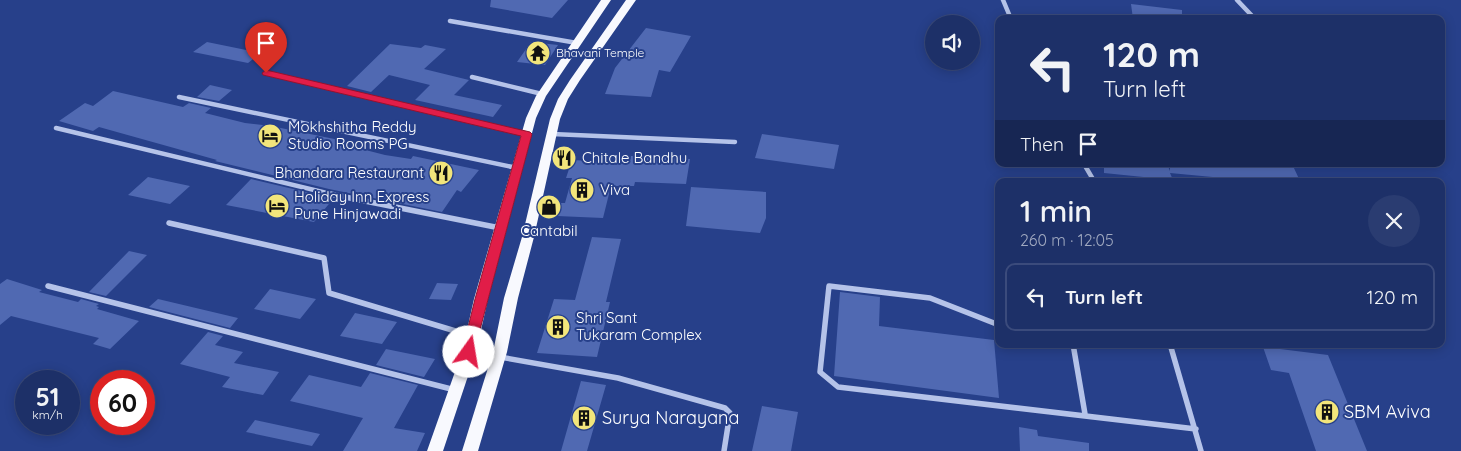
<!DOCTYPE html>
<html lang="en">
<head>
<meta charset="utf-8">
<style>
	body { margin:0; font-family:Quicksand,sans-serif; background:#2a3c71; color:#f1f3f6; height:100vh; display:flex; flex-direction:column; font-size:19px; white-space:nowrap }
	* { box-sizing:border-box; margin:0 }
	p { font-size:16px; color:#a0a9c0 }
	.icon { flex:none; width:28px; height:28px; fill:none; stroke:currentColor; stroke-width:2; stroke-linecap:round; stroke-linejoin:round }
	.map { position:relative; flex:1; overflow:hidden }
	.drawer { position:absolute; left:995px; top:178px; width:450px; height:170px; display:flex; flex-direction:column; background:#1d3068; border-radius:10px; box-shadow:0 2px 12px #0003,0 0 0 1px #3b4b7c }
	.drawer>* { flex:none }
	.banner { position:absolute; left:995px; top:15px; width:450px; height:152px; border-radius:10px; box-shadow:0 2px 12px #0003,0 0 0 1px #3b4b7c; background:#1d3068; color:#f1f3f6; overflow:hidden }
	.buttons { position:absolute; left:925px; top:15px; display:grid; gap:10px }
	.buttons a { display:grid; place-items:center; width:55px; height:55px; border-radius:50%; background:#1d3068; box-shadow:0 2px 12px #0003,0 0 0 1px #3b4b7c; font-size:25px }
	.speed { position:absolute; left:15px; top:370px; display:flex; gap:10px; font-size:25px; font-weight:700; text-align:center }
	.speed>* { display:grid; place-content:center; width:65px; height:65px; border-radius:50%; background:#1d3068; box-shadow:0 2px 12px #0003,0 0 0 1px #3b4b7c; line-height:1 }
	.speed small { font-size:12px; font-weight:400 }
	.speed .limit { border:8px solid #d22; background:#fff; color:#111 }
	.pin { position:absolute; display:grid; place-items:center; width:42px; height:42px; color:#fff; margin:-51px -21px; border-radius:50% 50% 50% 0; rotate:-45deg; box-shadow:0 0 5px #0007 }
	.pin .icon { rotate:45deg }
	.me { position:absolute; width:55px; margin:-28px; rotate:13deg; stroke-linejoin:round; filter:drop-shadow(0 0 4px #0008) }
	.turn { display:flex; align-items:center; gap:18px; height:105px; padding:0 25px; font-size:22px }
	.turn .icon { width:65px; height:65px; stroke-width:2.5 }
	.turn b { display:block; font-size:35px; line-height:42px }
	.then { display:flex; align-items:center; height:48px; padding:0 25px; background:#0003; gap:10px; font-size:19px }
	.round { display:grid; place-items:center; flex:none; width:52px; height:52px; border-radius:26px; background:#2a3c71 }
	.overview { display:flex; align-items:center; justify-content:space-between; height:85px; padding:0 25px }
	h1 { font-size:30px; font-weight:600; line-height:38px }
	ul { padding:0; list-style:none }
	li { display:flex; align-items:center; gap:15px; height:68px; margin:0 10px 8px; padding:0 15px; border:2px solid #3b4b7c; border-radius:10px }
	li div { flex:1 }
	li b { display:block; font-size:19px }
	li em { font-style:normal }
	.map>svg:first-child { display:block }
</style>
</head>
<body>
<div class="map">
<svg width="1461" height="451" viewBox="0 0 1461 451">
	<rect width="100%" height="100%" fill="#27408a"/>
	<!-- building -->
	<path fill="#5069b2" d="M 491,0 L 568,0 L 552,18 L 490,7 Z
		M 1131,4 L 1182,10 L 1182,19 L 1133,19 Z
		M 646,28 L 691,36 L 670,72 L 659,70 L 651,97 L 605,94 L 615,68 Z
		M 207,42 L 261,53 L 248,63 L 193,52 Z
		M 531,42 L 558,45 L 545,65 L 517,62 Z
		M 390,44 L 421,48 L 425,45 L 446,49 L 424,69 L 469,80 L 454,95 L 502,105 L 493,117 L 415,100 L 430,85 L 389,75 L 371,92 L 347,86 Z
		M 210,85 L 232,90 L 219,101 L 197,97 Z
		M 113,91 L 183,107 L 189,103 L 211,108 L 205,113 L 245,123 L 271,126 L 349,142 L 346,145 L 385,155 L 411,159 L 413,156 L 479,170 L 461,192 L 457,190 L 442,212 L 329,189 L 215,161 L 217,160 L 99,127 L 93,131 L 59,121 L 85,103 L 93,106 Z
		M 762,134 L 839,145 L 834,169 L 755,158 Z
		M 631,156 L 690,159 L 686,184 L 635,182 L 634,186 L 611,186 L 603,218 L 557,216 L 560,203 L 565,203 L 572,178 L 566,178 L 572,160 L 629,163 Z
		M 1104,164 L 1167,164 L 1170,171 L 1170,164 L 1289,164 L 1293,166 L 1300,181 L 1255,181 L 1170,173 L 1173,180 L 1104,173 Z
		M 148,177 L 190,186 L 170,204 L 128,195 Z
		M 251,179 L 327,197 L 333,199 L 314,222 L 226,205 Z
		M 691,187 L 766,192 L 766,218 L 760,233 L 686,226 Z
		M 592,237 L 621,239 L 606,302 L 610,302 L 597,357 L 537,353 L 554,299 L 575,300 Z
		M 129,251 L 147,255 L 106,296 L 89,292 Z
		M 7,279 L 42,290 L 39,292 L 78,302 L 81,299 L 99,304 L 96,306 L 99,307 L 97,309 L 139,321 L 110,349 L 93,344 L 99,338 L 11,316 L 0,325 L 0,284 Z
		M 437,283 L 458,284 L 451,300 L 429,299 Z
		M 270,289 L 316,299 L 300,319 L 254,309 Z
		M 840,292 L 880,297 L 879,326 L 994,340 L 999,398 L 834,376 Z
		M 158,299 L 238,318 L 230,328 L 149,307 Z
		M 355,313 L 397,322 L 382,344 L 340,336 Z
		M 208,332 L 223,336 L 215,345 L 243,352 L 234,363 L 279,372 L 263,395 L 222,387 L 230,377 L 180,364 Z
		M 1263,347 L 1328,355 L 1367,451 L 1316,451 L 1289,373 L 1271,370 Z
		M 386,349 L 435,359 L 424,377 L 376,365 Z
		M 370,373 L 418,385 L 394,428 L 425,433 L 417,451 L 343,451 L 363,418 L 290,401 L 309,375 L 361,387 Z
		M 581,381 L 606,385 L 587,451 L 561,451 Z
		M 762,406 L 798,412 L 791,451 L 752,451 Z
		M 255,420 L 320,434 L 312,446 L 246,432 Z
		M 1019,427 L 1037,430 L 1038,436 L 1089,443 L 1089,451 L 1020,451 Z"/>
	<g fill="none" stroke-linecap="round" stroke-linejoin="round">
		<!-- street-far1 -->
		<path stroke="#b5c3e9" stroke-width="4.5" d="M 1003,0 L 1011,19
			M 1237,0 L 1255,19
			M 450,21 L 577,43
			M 266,73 L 526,134
			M 472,77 L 542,94
			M 179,97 L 517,168
			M 56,128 L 335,195
			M 552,134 L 735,142
			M 1084,164 L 1094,181"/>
		<!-- street -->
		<path stroke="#b5c3e9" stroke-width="5.5" d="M 330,194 L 500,228
			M 169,223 L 324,258 L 329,293 L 472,336
			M 48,286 L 455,390
			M 999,325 L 930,298 L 829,286 L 820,372 L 838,387 L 1196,429
			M 1073,344 L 1085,414
			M 1170,344 L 1201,451
			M 500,357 L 618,378 L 725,408 L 730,413 L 724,451"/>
		<!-- primary -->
		<path fill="#f8f9fe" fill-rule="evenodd" d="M 601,0 L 611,0 L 546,96 L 536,118 L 488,299 L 476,352 L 443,451 L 427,451 L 462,352 L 474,299 L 526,118 L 536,96 Z
			M 626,0 L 636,0 L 580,80 L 568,99 L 560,119 L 534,237 L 518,298 L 507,352 L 478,451 L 462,451 L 493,352 L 504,298 L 522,237 L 550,119 L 558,99 L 570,80 Z"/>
	</g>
	<!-- route -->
	<path fill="#e11d48" stroke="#92132f" d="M 266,70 L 530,132 L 532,134 L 473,356 L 469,358 L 464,356 L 462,352 L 475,299 L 521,136 L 263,75 L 262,73 Z"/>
	<!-- icons -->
	<defs>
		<symbol id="temple-disc" viewBox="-11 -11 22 22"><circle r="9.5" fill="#f2e57b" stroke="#27408a"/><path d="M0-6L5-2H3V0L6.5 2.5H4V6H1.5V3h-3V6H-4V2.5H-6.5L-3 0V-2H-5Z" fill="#111"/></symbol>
		<symbol id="hotel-disc" viewBox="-11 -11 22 22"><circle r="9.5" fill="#f2e57b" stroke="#27408a"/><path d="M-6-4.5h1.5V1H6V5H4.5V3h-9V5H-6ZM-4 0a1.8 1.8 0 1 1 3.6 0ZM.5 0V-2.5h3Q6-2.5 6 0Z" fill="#111"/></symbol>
		<symbol id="restaurant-disc" viewBox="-11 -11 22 22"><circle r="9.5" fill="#f2e57b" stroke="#27408a"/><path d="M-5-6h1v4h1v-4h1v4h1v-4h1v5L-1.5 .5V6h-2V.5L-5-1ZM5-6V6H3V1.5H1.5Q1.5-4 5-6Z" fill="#111"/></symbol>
		<symbol id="building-disc" viewBox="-11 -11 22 22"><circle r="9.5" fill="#f2e57b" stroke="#27408a"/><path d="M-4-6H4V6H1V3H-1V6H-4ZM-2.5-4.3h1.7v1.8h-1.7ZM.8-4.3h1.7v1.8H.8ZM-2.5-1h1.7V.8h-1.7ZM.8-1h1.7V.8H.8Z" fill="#111"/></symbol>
		<symbol id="shop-disc" viewBox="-11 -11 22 22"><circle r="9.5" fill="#f2e57b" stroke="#27408a"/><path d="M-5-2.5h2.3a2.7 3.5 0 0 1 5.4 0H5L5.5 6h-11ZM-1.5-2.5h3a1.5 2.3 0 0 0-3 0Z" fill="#111"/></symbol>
	</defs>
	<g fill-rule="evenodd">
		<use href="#temple-disc" x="524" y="39" width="28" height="28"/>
		<use href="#hotel-disc" x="256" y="122" width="28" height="28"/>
		<use href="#restaurant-disc" x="550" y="144" width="28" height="28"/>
		<use href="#restaurant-disc" x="427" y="159" width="28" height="28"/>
		<use href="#building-disc" x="568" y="176" width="28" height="28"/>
		<use href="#hotel-disc" x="263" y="192" width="28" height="28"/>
		<use href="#shop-disc" x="535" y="193" width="28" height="28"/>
		<use href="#building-disc" x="544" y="313" width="28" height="28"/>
		<use href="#building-disc" x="1313" y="398" width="28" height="28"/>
		<use href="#building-disc" x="570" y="404" width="28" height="28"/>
	</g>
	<g text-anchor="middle" stroke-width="4" stroke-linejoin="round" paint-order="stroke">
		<!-- far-poi labels -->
		<g font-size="12" fill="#fff" stroke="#27408a" text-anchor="start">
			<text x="556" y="57">Bhavani Temple</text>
		</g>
		<!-- poi labels -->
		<g font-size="15" fill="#fff" stroke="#27408a" text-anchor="start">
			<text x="288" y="132">Mokhshitha Reddy<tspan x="288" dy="17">Studio Rooms PG</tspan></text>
			<text x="582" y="163">Chitale Bandhu</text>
			<text x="424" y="178" text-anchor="end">Bhandara Restaurant</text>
			<text x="600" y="195">Viva</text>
			<text x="294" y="202">Holiday Inn Express<tspan x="294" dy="17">Pune Hinjawadi</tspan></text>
			<text x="549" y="236" text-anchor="middle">Cantabil</text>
			<text x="576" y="323">Shri Sant<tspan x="576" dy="17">Tukaram Complex</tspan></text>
		</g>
		<!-- near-poi labels -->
		<g font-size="18" fill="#fff" stroke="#27408a" text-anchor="start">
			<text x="1344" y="418">SBM Aviva</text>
			<text x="602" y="424">Surya Narayana</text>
		</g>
	</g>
</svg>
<div class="buttons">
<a><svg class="icon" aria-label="sound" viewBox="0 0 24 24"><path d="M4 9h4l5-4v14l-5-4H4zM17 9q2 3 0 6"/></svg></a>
</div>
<div class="speed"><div>51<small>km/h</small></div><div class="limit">60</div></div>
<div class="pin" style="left:266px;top:73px;background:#d93025"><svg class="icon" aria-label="arrive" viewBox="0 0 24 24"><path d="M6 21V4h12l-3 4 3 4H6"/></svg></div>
<svg class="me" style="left:469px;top:352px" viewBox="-20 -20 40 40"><circle r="19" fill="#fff"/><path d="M0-13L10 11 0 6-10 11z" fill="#e11d48"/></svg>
<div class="banner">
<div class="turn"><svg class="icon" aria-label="left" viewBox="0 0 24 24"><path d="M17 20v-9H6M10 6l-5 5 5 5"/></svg><div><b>120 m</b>Turn left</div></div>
<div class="then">Then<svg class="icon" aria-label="arrive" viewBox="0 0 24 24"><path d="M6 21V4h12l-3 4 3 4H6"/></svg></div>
</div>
<section class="drawer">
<div class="overview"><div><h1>1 min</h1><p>260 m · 12:05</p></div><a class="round"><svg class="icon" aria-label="close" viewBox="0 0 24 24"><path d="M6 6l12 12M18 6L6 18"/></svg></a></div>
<ul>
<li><svg class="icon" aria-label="left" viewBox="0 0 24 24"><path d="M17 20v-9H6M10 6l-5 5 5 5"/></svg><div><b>Turn left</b></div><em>120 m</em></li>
</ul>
</section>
</div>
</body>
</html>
